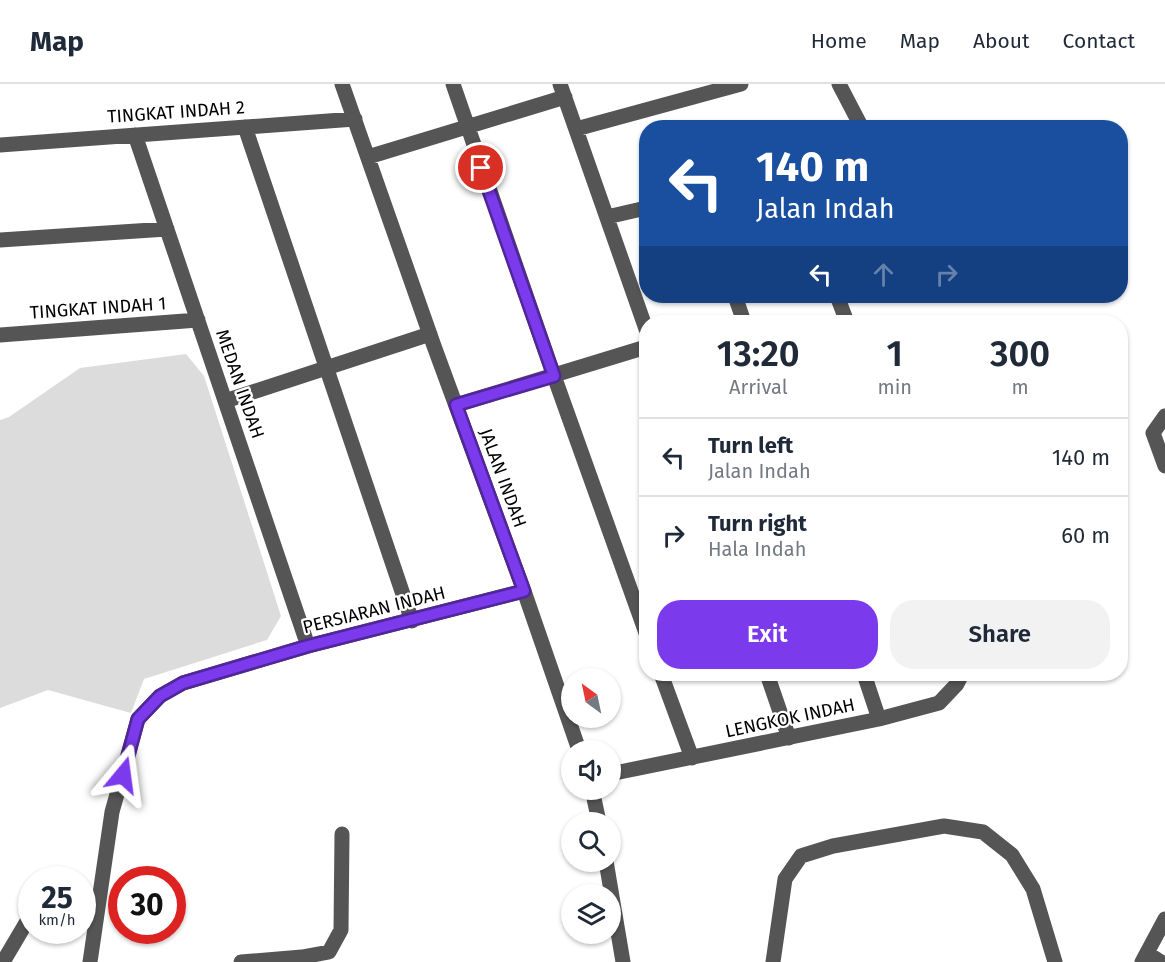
<!DOCTYPE html>
<html lang="en">
<head>
<meta charset="utf-8">
<style>
	body { margin:0; font-family:"Fira Sans",sans-serif; background:#f2f2f3; color:#1f2937; height:100vh; display:flex; flex-direction:column; font-size:22px; white-space:nowrap }
	* { box-sizing:border-box; margin:0 }
	p { font-size:20px; color:#747a83 }
	.icon { flex:none; width:33px; height:33px; fill:none; stroke:currentColor; stroke-width:2; stroke-linecap:round; stroke-linejoin:round }
	.map { position:relative; flex:1; overflow:hidden }
	.sheet { position:absolute; left:639px; top:231px; width:489px; height:366px; display:flex; flex-direction:column; background:#fff; border-radius:24px; box-shadow:0 2px 4px #0004 }
	.sheet>* { flex:none }
	.guide { position:absolute; left:639px; top:36px; width:489px; height:183px; border-radius:24px; box-shadow:0 2px 4px #0004; background:#1a4fa0; color:#fff; overflow:hidden }
	.needle { width:39px; rotate:327deg }
	.buttons { position:absolute; left:561px; top:584px; display:grid; gap:12px }
	.buttons a { display:grid; place-items:center; width:60px; height:60px; border-radius:50%; background:#fff; box-shadow:0 2px 4px #0004; font-size:30px }
	.speed { position:absolute; left:18px; top:782px; display:flex; gap:12px; font-size:30px; font-weight:700; text-align:center }
	.speed>* { display:grid; place-content:center; width:78px; height:78px; border-radius:50%; background:#fff; box-shadow:0 2px 4px #0004; line-height:1 }
	.speed small { font-size:15px; font-weight:400 }
	.speed .limit { border:9px solid #d22; background:#fff; color:#111 }
	.pin { position:absolute; display:grid; place-items:center; width:51px; height:51px; color:#fff; margin:-26px; border:3px solid #fff; border-radius:50%; box-shadow:0 2px 6px #0007 }
	.me { position:absolute; width:66px; margin:-33px; rotate:16deg; stroke-linejoin:round; filter:drop-shadow(0 0 4px #0008) }
	.turn { display:flex; align-items:center; gap:21px; height:126px; padding:0 18px; font-size:27px }
	.turn .icon { width:78px; height:78px; stroke-width:2.5 }
	.turn b { display:block; font-size:42px; line-height:51px }
	.lanes { display:flex; align-items:center; height:57px; padding:0 18px; background:#0003; justify-content:center; gap:30px; direction:ltr }
	.lanes .off { opacity:.35 }
	.eta { display:flex; justify-content:space-evenly; align-items:center; height:102px; text-align:center }
	.eta b { font-size:36px; font-weight:600; line-height:42px }
	.primary-button { display:flex; gap:12px; margin-top:auto; padding:12px 18px }
	.primary-button a { flex:1; height:69px; border-radius:24px; background:#7c3aed; color:#fff; font-size:24px; font-weight:600; line-height:69px; text-align:center }
	.primary-button a+a { background:#f2f2f3; color:#1f2937 }
	ul { padding:0; list-style:none }
	li { display:flex; align-items:center; gap:18px; height:78px; padding:0 18px; border-top:2px solid #e0e1e3 }
	li div { flex:1 }
	li b { display:block; font-size:22px }
	li em { font-style:normal }
	header { display:flex; align-items:center; gap:36px; box-sizing:border-box; height:84px; padding:0 30px; background:#fff; border-bottom:2px solid #e0e1e3 }
	header strong { font-size:28px }
	nav { display:flex; gap:33px; margin-inline-start:auto; font-size:21px }
	.map>svg:first-child { display:block }
</style>
</head>
<body>
<header>
<strong>Map</strong>
<nav><a>Home</a><a>Map</a><a>About</a><a>Contact</a></nav>
</header>
<div class="map">
<svg width="1165" height="878" viewBox="0 0 1165 878">
	<rect width="100%" height="100%" fill="#fff"/>
	<!-- green -->
	<path fill="#dcdcdc" d="M 186,270 L 204,292 L 281,532 L 267,556 L 144,595 L 131,629 L 48,606 L 0,624 L 0,336 L 9,333 L 80,284 Z"/>
	<g fill="none" stroke-linecap="round" stroke-linejoin="round">
		<!-- minor -->
		<path stroke="#555" stroke-width="15" d="M 342,0 L 434,262 L 524,507 L 579,666
			M 453,0 L 554,292 L 646,549
			M 560,0 L 646,245
			M 839,0 L 862,44
			M 245,43 L 412,537
			M 576,45 L 741,0
			M 135,51 L 308,562
			M 0,61 L 355,35
			M 368,73 L 565,13
			M 607,133 L 646,124
			M 0,156 L 167,145
			M 735,212 L 744,238
			M 837,212 L 847,238
			M 0,251 L 198,236
			M 225,317 L 430,250
			M 456,321 L 646,263
			M 1165,332 L 1153,349 L 1165,382
			M 661,590 L 692,674
			M 767,590 L 789,654
			M 864,590 L 879,635
			M 610,690 L 879,635 L 939,619 L 957,600 L 962,590
			M 592,705 L 599,738
			M 606,777 L 623,878
			M 1147,869 L 1161,878
			M 3,878 L 26,839
			M 90,878 L 112,728 L 138,635 L 160,612 L 183,599 L 308,562 L 524,507
			M 241,878 L 302,873 L 329,868 L 341,846 L 342,750
			M 773,878 L 785,795 L 801,772 L 833,762 L 944,742 L 983,748 L 1012,771 L 1033,805 L 1055,878
			M 1142,878 L 1165,835"/>
	</g>
	<g fill="none" stroke-linecap="round" stroke-linejoin="round">
		<defs>
			<path id="route" d="M 123,691 L 138,635 L 160,612 L 183,599 L 308,562 L 524,507 L 456,321 L 554,292 L 481,84"/>
		</defs>
		<!-- route casing -->
		<use href="#route" stroke="#51269a" stroke-width="15"/>
		<!-- route -->
		<use href="#route" stroke="#7c3aed" stroke-width="10"/>
	</g>
	<g text-anchor="middle" stroke-width="4.5" stroke-linejoin="round" paint-order="stroke">
		<!-- street labels -->
		<g font-size="18" fill="#000" stroke="#fff">
			<text transform="translate(176 28) rotate(-4)" y="6">TINGKAT INDAH 2</text>
			<text transform="translate(98 224) rotate(-4)" y="6">TINGKAT INDAH 1</text>
			<text transform="translate(240 300) rotate(71)" y="6">MEDAN INDAH</text>
			<text transform="translate(503 394) rotate(70)" y="6">JALAN INDAH</text>
			<text transform="translate(374 526) rotate(-14)" y="6">PERSIARAN INDAH</text>
			<text transform="translate(790 634) rotate(-12)" y="6">LENGKOK INDAH</text>
		</g>
	</g>
</svg>
<div class="buttons">
<a><svg class="needle" viewBox="-14 -14 28 28"><path d="M0-13l5 13h-10z" fill="#e53935"/><path d="M0 13l5-13h-10z" fill="#747a83"/></svg></a>
<a><svg class="icon" aria-label="sound" viewBox="0 0 24 24"><path d="M4 9h4l5-4v14l-5-4H4zM17 9q2 3 0 6"/></svg></a>
<a><svg class="icon" aria-label="search" viewBox="0 0 24 24"><circle cx="10" cy="10" r="6"/><path d="M15 15l6 6"/></svg></a>
<a><svg class="icon" aria-label="layers" viewBox="0 0 24 24"><path d="M12 4l9 5-9 5-9-5zM3 14l9 5 9-5"/></svg></a>
</div>
<div class="speed"><div>25<small>km/h</small></div><div class="limit">30</div></div>
<div class="pin" style="left:481px;top:84px;background:#d93025"><svg class="icon" aria-label="arrive" viewBox="0 0 24 24"><path d="M6 21V4h12l-3 4 3 4H6"/></svg></div>
<svg class="me" style="left:123px;top:691px" viewBox="-20 -20 40 40"><path d="M0-17L14 15 0 8-14 15z" fill="#7c3aed" stroke="#fff" stroke-width="4"/></svg>
<div class="guide">
<div class="turn"><svg class="icon" aria-label="left" viewBox="0 0 24 24"><path d="M17 20v-9H6M10 6l-5 5 5 5"/></svg><div><b>140 m</b>Jalan Indah</div></div>
<div class="lanes"><svg class="icon" aria-label="left" viewBox="0 0 24 24"><path d="M17 20v-9H6M10 6l-5 5 5 5"/></svg><svg class="icon off" aria-label="ahead" viewBox="0 0 24 24"><path d="M12 20V5M6 11l6-6 6 6"/></svg><svg class="icon off" aria-label="right" viewBox="0 0 24 24"><path d="M7 20v-9h11M14 6l5 5-5 5"/></svg></div>
</div>
<section class="sheet">
<div class="eta">
<div><b>13:20</b><p>Arrival</p></div>
<div><b>1</b><p>min</p></div>
<div><b>300</b><p>m</p></div>
</div>
<ul>
<li><svg class="icon" aria-label="left" viewBox="0 0 24 24"><path d="M17 20v-9H6M10 6l-5 5 5 5"/></svg><div><b>Turn left</b><p>Jalan Indah</p></div><em>140 m</em></li>
<li><svg class="icon" aria-label="right" viewBox="0 0 24 24"><path d="M7 20v-9h11M14 6l5 5-5 5"/></svg><div><b>Turn right</b><p>Hala Indah</p></div><em>60 m</em></li>
</ul>
<div class="primary-button"><a>Exit</a><a>Share</a></div>
</section>
</div>
</body>
</html>
